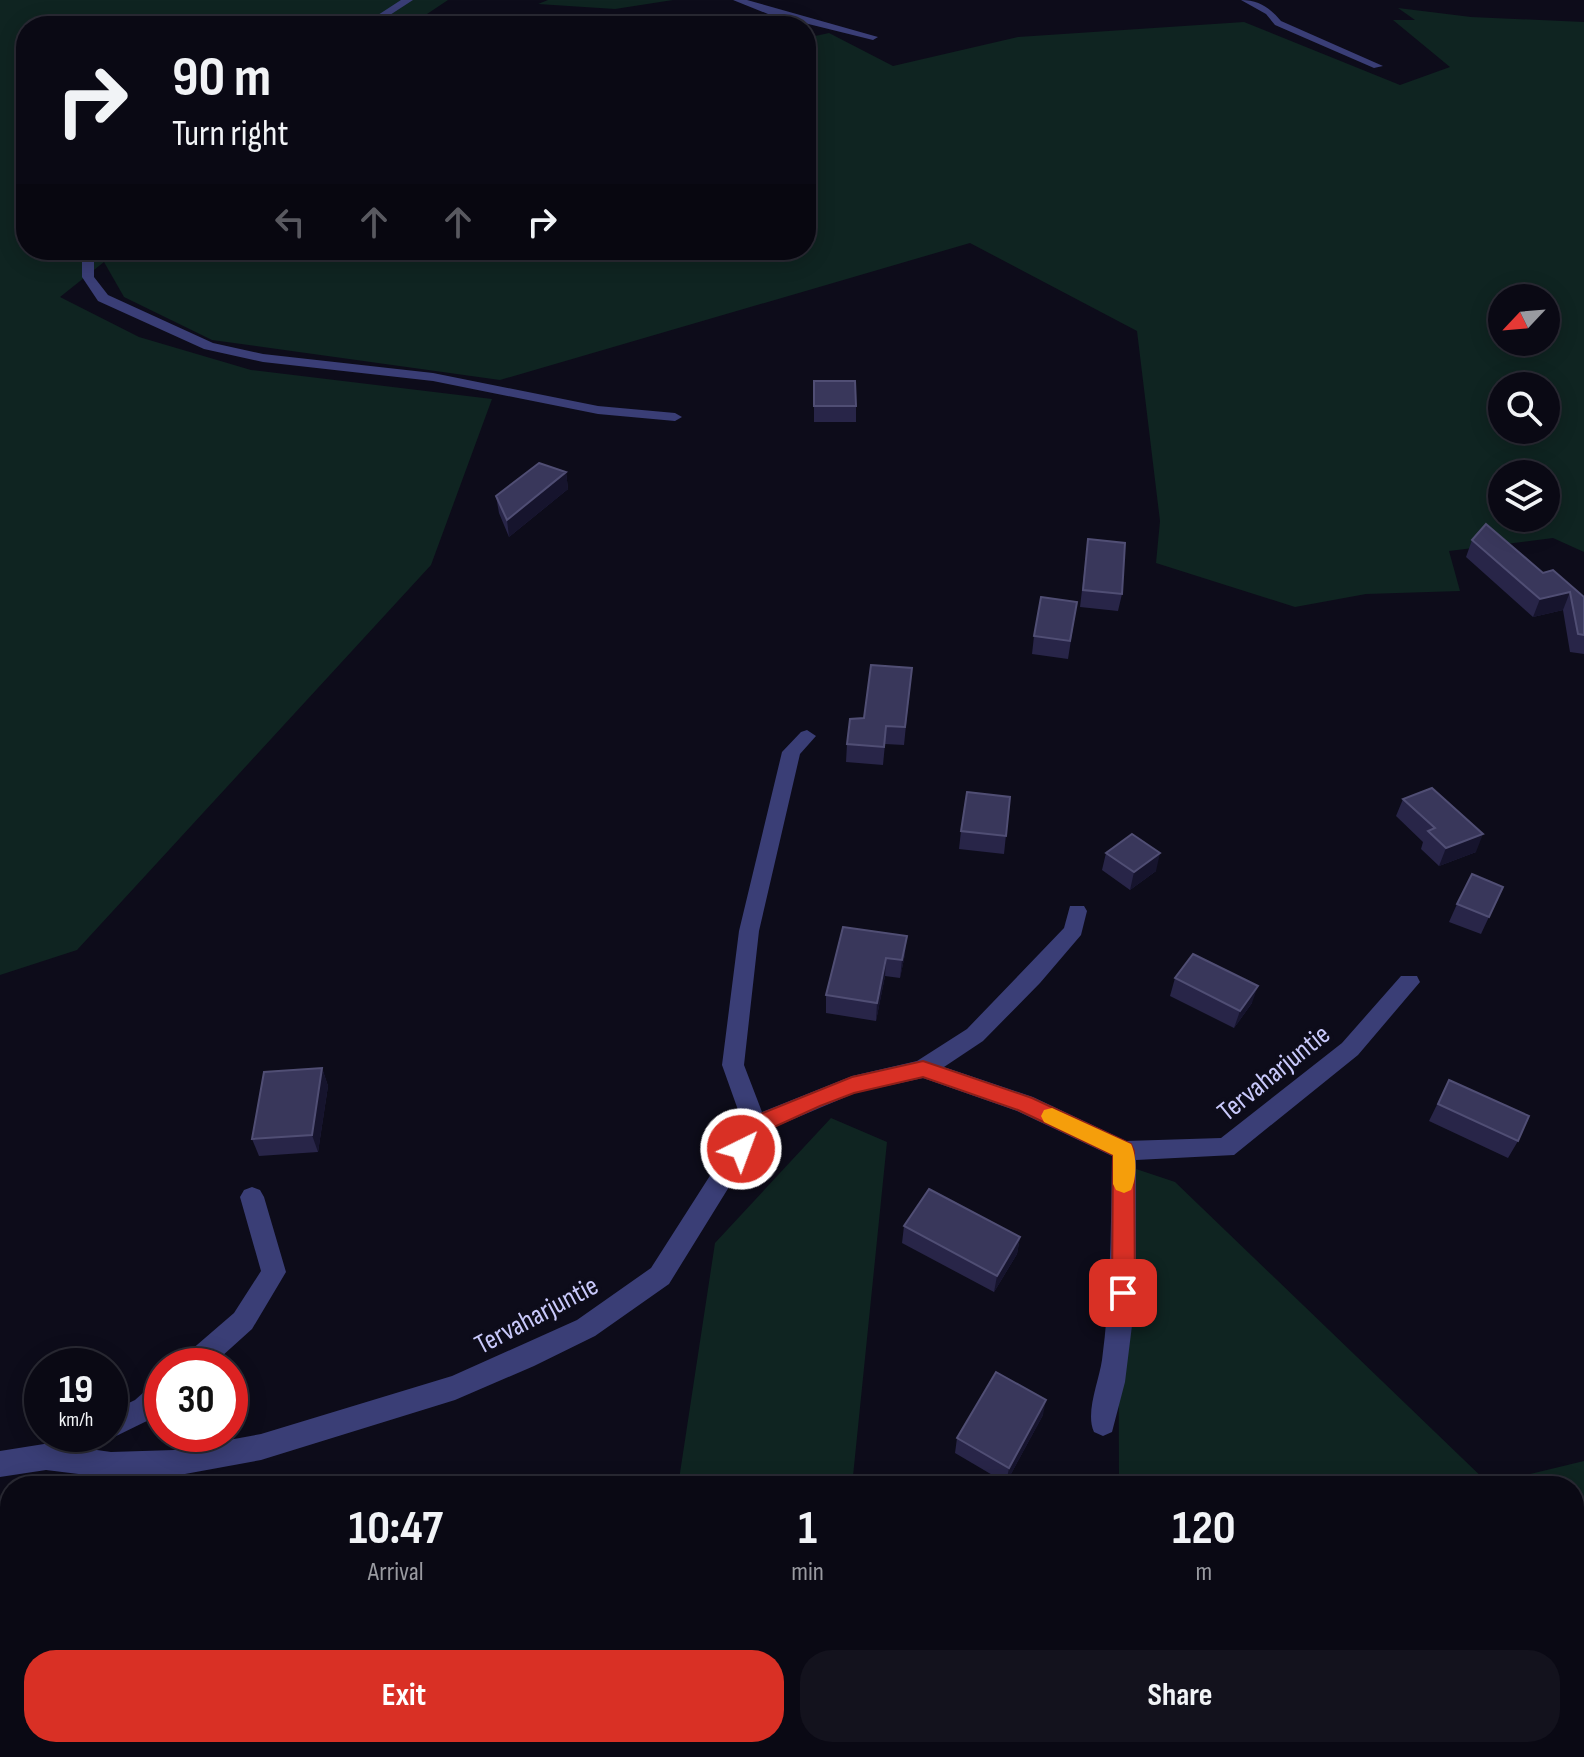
<!DOCTYPE html>
<html lang="en">
<head>
<meta charset="utf-8">
<style>
	body { margin:0; font-family:"Sofia Sans Condensed",sans-serif; background:#13121d; color:#f1f3f6; height:100vh; display:flex; flex-direction:column; font-size:30px; white-space:nowrap }
	* { box-sizing:border-box; margin:0 }
	p { font-size:26px; color:#999aa0 }
	.icon { flex:none; width:44px; height:44px; fill:none; stroke:currentColor; stroke-width:2; stroke-linecap:round; stroke-linejoin:round }
	.map { position:relative; flex:1; overflow:hidden }
	.sheet { position:absolute; left:0px; top:1476px; width:1584px; height:282px; display:flex; flex-direction:column; background:#0a0914; border-radius:32px 32px 0 0; box-shadow:0 4px 20px #0003,0 0 0 2px #2a2a34 }
	.sheet>* { flex:none }
	.guide { position:absolute; left:16px; top:16px; width:800px; height:244px; border-radius:32px; box-shadow:0 4px 20px #0003,0 0 0 2px #2a2a34; background:#0a0914; color:#f1f3f6; overflow:hidden }
	.needle { width:52px; rotate:244deg }
	.tools { position:absolute; left:1488px; top:284px; display:grid; gap:16px }
	.tools a { display:grid; place-items:center; width:72px; height:72px; border-radius:50%; background:#0a0914; box-shadow:0 4px 20px #0003,0 0 0 2px #2a2a34; font-size:40px }
	.speed { position:absolute; left:24px; top:1348px; display:flex; gap:16px; font-size:40px; font-weight:700; text-align:center }
	.speed>* { display:grid; place-content:center; width:104px; height:104px; border-radius:50%; background:#0a0914; box-shadow:0 4px 20px #0003,0 0 0 2px #2a2a34; line-height:1 }
	.speed small { font-size:20px; font-weight:400 }
	.speed .limit { border:12px solid #d22; background:#fff; color:#111 }
	.pin { position:absolute; display:grid; place-items:center; width:68px; height:68px; color:#fff; margin:-34px; border-radius:16px; box-shadow:0 4px 12px #0006 }
	.me { position:absolute; width:88px; margin:-44px; rotate:42deg; stroke-linejoin:round; filter:drop-shadow(0 0 6px #0008) }
	.turn { display:flex; align-items:center; gap:28px; height:168px; padding:0 24px; font-size:36px }
	.turn .icon { width:104px; height:104px; stroke-width:2.5 }
	.turn b { display:block; font-size:56px; line-height:68px }
	.lanes { display:flex; align-items:center; height:76px; padding:0 24px; background:#0003; justify-content:center; gap:40px; direction:ltr }
	.lanes .off { opacity:.35 }
	.eta { display:flex; justify-content:space-evenly; align-items:center; height:136px; text-align:center }
	.eta b { font-size:48px; font-weight:700; line-height:56px }
	.cta { display:flex; gap:16px; margin-top:auto; padding:16px 24px }
	.cta a { flex:1; height:92px; border-radius:32px; background:#d93025; color:#fff; font-size:32px; font-weight:700; line-height:92px; text-align:center }
	.cta a+a { background:#13121d; color:#f1f3f6 }
	.map>svg:first-child { display:block }
</style>
</head>
<body>
<div class="map">
<svg width="1584" height="1757" viewBox="0 0 1584 1757">
	<rect width="100%" height="100%" fill="#0d0c1a"/>
	<!-- green -->
	<path fill="#0f2421" fill-rule="evenodd" d="M 0,0 L 448,0 L 409,26 L 26,26 L 26,250 L 806,250 L 806,52 L 809,51 L 806,38 L 829,33 L 893,66 L 1018,37 L 1244,22 L 1400,85 L 1450,67 L 1393,20 L 1415,20 L 1398,8 L 1471,17 L 1584,22 L 1584,552 L 1553,538 L 1449,551 L 1460,591 L 1366,594 L 1295,607 L 1156,563 L 1160,521 L 1137,331 L 970,243 L 500,380 L 212,340 L 124,297 L 104,262 L 60,297 L 139,337 L 251,370 L 492,399 L 431,565 L 77,950 L 0,975 ZM 1502,298 L 1546,298 L 1546,342 L 1502,342 ZM 1502,386 L 1546,386 L 1546,430 L 1502,430 ZM 1502,474 L 1546,474 L 1546,518 L 1502,518 Z
		M 548,0 L 673,0 L 615,9 L 538,4 Z
		M 831,1118 L 887,1142 L 852,1486 L 678,1486 L 715,1243 Z
		M 1118,1163 L 1175,1182 L 1489,1484 L 1584,1461 L 1584,1757 L 754,1757 L 707,1748 L 1574,1748 L 1574,1486 L 1119,1486 Z"/>
	<g fill="none" stroke-linecap="round" stroke-linejoin="round">
		<!-- minor -->
		<path fill="#3a3e76" fill-rule="evenodd" d="M 401,0 L 413,0 L 373,26 L 361,26 Z
			M 733,0 L 747,0 L 878,37 L 873,40 L 768,14 Z
			M 1241,0 C 1259,0 1270,8 1281,21 L 1383,66 L 1374,68 L 1275,25 L 1266,14 Z
			M 91,250 L 104,250 L 94,262 L 94,277 L 108,295 L 213,343 L 263,354 L 433,373 L 598,406 L 675,413 L 682,417 L 675,421 L 598,414 L 433,381 L 263,362 L 204,349 L 98,301 L 82,277 L 82,261 Z
			M 807,730 L 816,736 L 800,754 L 759,931 L 744,1065 L 762,1112 L 852,1076 L 917,1061 L 967,1029 L 1064,928 L 1070,906 L 1084,906 L 1087,911 L 1081,935 L 1040,983 L 983,1041 L 944,1067 L 1033,1097 L 1126,1141 L 1221,1138 L 1342,1043 L 1401,976 L 1417,976 L 1420,982 L 1358,1055 L 1234,1155 L 1136,1160 L 1136,1293 L 1125,1382 L 1112,1432 L 1103,1436 L 1094,1432 C 1085,1413 1099,1381 1102,1360 C 1111,1292 1111,1225 1112,1156 L 1017,1111 L 923,1078 L 855,1093 L 763,1132 L 669,1284 L 595,1336 L 534,1366 L 455,1400 L 261,1460 L 174,1476 L 111,1478 L 46,1470 L 0,1477 L 0,1451 L 44,1444 L 65,1434 L 110,1434 L 110,1412 L 135,1400 L 153,1384 L 162,1381 L 162,1410 L 153,1418 L 110,1439 L 105,1437 L 102,1443 L 90,1449 L 111,1452 L 174,1450 L 261,1434 L 452,1376 L 577,1320 L 651,1268 L 743,1124 L 722,1065 L 739,931 L 782,752 L 801,732 Z
			M 252,1187 L 260,1190 L 264,1197 L 286,1272 L 252,1329 L 211,1366 L 179,1366 L 183,1357 L 234,1313 L 261,1271 L 240,1197 L 244,1190 Z"/>
	</g>
	<!-- wall -->
	<path fill="#282548" d="M 814,381 L 856,406 L 856,422 L 814,422 Z
		M 566,472 L 568,489 L 509,537 L 499,513 L 496,496 Z
		M 1088,539 L 1122,594 L 1118,611 L 1080,607 Z
		M 1472,540 L 1543,573 L 1584,597 L 1584,654 L 1570,652 L 1563,610 L 1533,617 L 1466,557 Z
		M 1077,602 L 1068,659 L 1032,654 L 1034,636 Z
		M 910,686 L 904,745 L 885,744 L 883,765 L 846,762 L 847,744 L 864,718 Z
		M 1010,797 L 1004,854 L 959,849 L 961,831 Z
		M 1403,799 L 1476,852 L 1439,866 L 1421,849 L 1423,842 L 1396,816 Z
		M 1106,853 L 1156,871 L 1130,890 L 1102,870 Z
		M 1503,887 L 1481,934 L 1449,922 L 1457,904 Z
		M 843,927 L 905,954 L 900,978 L 885,976 L 876,1021 L 826,1013 L 826,995 Z
		M 1175,978 L 1252,1003 L 1234,1028 L 1170,996 Z
		M 322,1068 L 328,1086 L 318,1152 L 259,1156 L 252,1139 Z
		M 1449,1080 L 1518,1141 L 1508,1158 L 1429,1121 Z
		M 904,1226 L 1020,1237 L 1017,1254 L 994,1292 L 902,1243 Z
		M 1043,1415 L 1006,1483 L 955,1453 L 957,1438 Z"/>
	<!-- shaded-wall -->
	<path fill="#16142d" d="M 566,472 L 568,489 L 509,537 L 507,520 Z
		M 1570,592 L 1563,610 L 1533,617 L 1540,599 Z
		M 1483,834 L 1476,852 L 1439,866 L 1446,848 Z
		M 1160,853 L 1156,871 L 1130,890 L 1134,872 Z
		M 907,936 L 905,954 L 900,978 L 902,960 Z
		M 886,958 L 885,976 L 876,1021 L 877,1003 Z
		M 1258,986 L 1252,1003 L 1234,1028 L 1240,1011 Z
		M 322,1068 L 328,1086 L 318,1152 L 312,1135 Z
		M 1020,1237 L 1017,1254 L 994,1292 L 997,1276 Z
		M 1046,1400 L 1043,1415 L 1006,1483 L 1009,1468 Z"/>
	<!-- building -->
	<path fill="#39375b" stroke="#504e74" stroke-width="2" d="M 814,381 L 855,381 L 856,406 L 814,406 Z
		M 539,463 L 566,472 L 507,520 L 496,496 Z
		M 1486,524 L 1543,573 L 1553,570 L 1584,597 L 1584,635 L 1578,634 L 1570,592 L 1540,599 L 1472,540 Z
		M 1088,539 L 1125,543 L 1122,594 L 1083,590 Z
		M 1041,597 L 1077,602 L 1070,641 L 1034,636 Z
		M 871,665 L 912,668 L 905,727 L 886,726 L 884,747 L 847,744 L 850,719 L 864,718 Z
		M 1432,788 L 1483,834 L 1446,848 L 1428,831 L 1435,828 L 1403,799 Z
		M 967,792 L 1010,797 L 1006,836 L 961,831 Z
		M 1132,834 L 1160,853 L 1134,872 L 1106,853 Z
		M 1472,874 L 1503,887 L 1489,917 L 1457,904 Z
		M 843,927 L 907,936 L 902,960 L 886,958 L 877,1003 L 826,995 Z
		M 1193,954 L 1258,986 L 1240,1011 L 1175,978 Z
		M 322,1068 L 312,1135 L 252,1139 L 264,1072 Z
		M 1449,1080 L 1529,1116 L 1518,1141 L 1438,1104 Z
		M 929,1189 L 1020,1237 L 997,1276 L 904,1226 Z
		M 996,1372 L 1046,1400 L 1009,1468 L 957,1438 Z"/>
	<!-- route -->
	<path fill="#d93025" stroke="#8d1f18" stroke-width="2" d="M 923,1061 L 1032,1098 L 1131,1144 L 1134,1151 L 1135,1293 L 1131,1301 L 1123,1304 L 1115,1301 L 1112,1293 L 1113,1155 L 1018,1110 L 923,1077 L 854,1093 L 820,1106 L 763,1132 L 748,1155 L 741,1158 L 733,1155 L 730,1149 L 748,1119 L 852,1077 Z"/>
	<!-- slow -->
	<path fill="#f59e0b" d="M 1052,1108 L 1131,1144 C 1137,1156 1137,1179 1131,1190 L 1124,1193 L 1116,1190 L 1113,1184 L 1113,1155 L 1044,1122 L 1041,1116 L 1044,1110 Z"/>
	<g text-anchor="middle" stroke-width="8" stroke-linejoin="round" paint-order="stroke">
		<!-- near-street labels -->
		<g font-size="28" fill="#c9c9fb" stroke="#0d0c1a">
			<text transform="translate(1273 1072) rotate(-39)" y="10">Tervaharjuntie</text>
			<text transform="translate(536 1314) rotate(-28)" y="10">Tervaharjuntie</text>
		</g>
	</g>
</svg>
<div class="tools">
<a><svg class="needle" viewBox="-14 -14 28 28"><path d="M0-13l5 13h-10z" fill="#e53935"/><path d="M0 13l5-13h-10z" fill="#999aa0"/></svg></a>
<a><svg class="icon" aria-label="search" viewBox="0 0 24 24"><circle cx="10" cy="10" r="6"/><path d="M15 15l6 6"/></svg></a>
<a><svg class="icon" aria-label="layers" viewBox="0 0 24 24"><path d="M12 4l9 5-9 5-9-5zM3 14l9 5 9-5"/></svg></a>
</div>
<div class="speed"><div>19<small>km/h</small></div><div class="limit">30</div></div>
<div class="pin" style="left:1123px;top:1293px;background:#d93025"><svg class="icon" aria-label="arrive" viewBox="0 0 24 24"><path d="M6 21V4h12l-3 4 3 4H6"/></svg></div>
<svg class="me" style="left:741px;top:1149px" viewBox="-20 -20 40 40"><circle r="17" fill="#d93025" stroke="#fff" stroke-width="3"/><path d="M0-11L8 9 0 5-8 9z" fill="#fff"/></svg>
<div class="guide">
<div class="turn"><svg class="icon" aria-label="right" viewBox="0 0 24 24"><path d="M7 20v-9h11M14 6l5 5-5 5"/></svg><div><b>90 m</b>Turn right</div></div>
<div class="lanes"><svg class="icon off" aria-label="left" viewBox="0 0 24 24"><path d="M17 20v-9H6M10 6l-5 5 5 5"/></svg><svg class="icon off" aria-label="ahead" viewBox="0 0 24 24"><path d="M12 20V5M6 11l6-6 6 6"/></svg><svg class="icon off" aria-label="ahead" viewBox="0 0 24 24"><path d="M12 20V5M6 11l6-6 6 6"/></svg><svg class="icon" aria-label="right" viewBox="0 0 24 24"><path d="M7 20v-9h11M14 6l5 5-5 5"/></svg></div>
</div>
<section class="sheet">
<div class="eta">
<div><b>10:47</b><p>Arrival</p></div>
<div><b>1</b><p>min</p></div>
<div><b>120</b><p>m</p></div>
</div>
<div class="cta"><a>Exit</a><a>Share</a></div>
</section>
</div>
</body>
</html>
